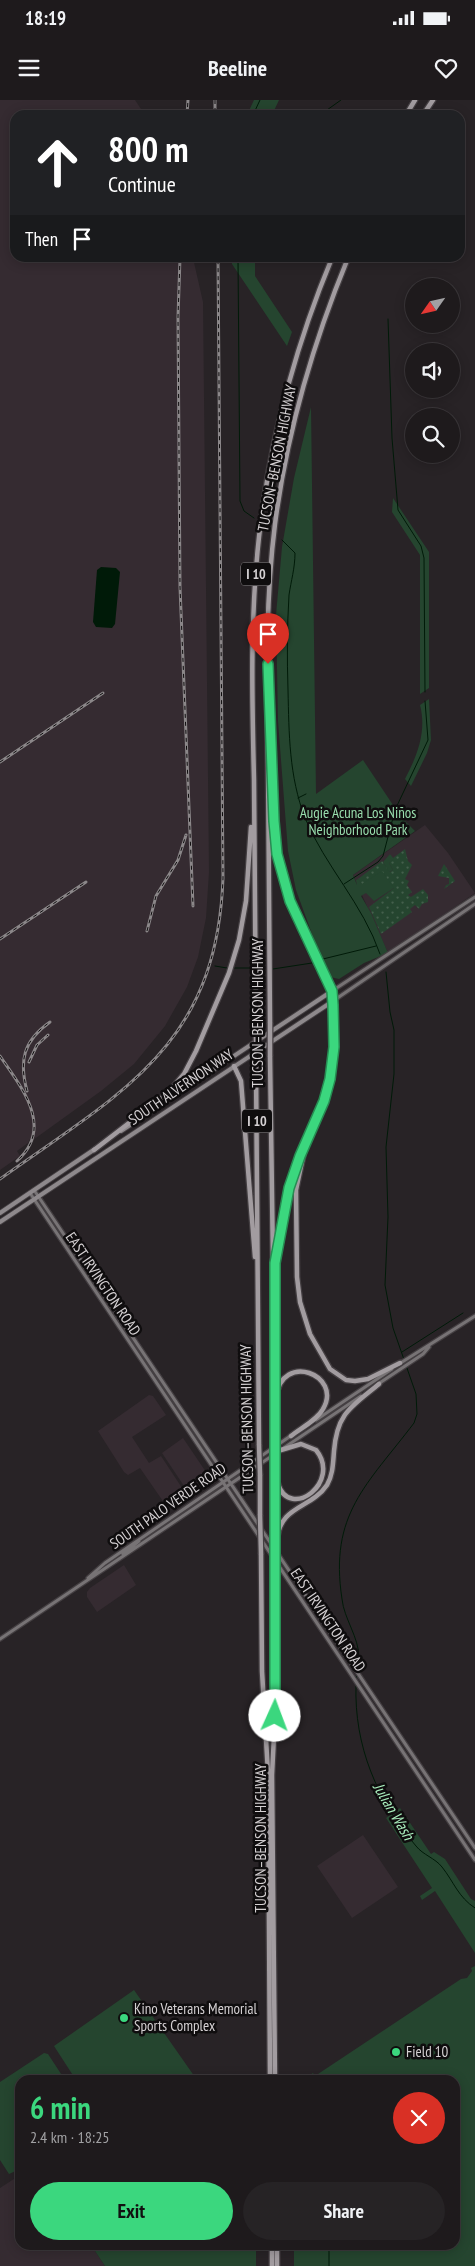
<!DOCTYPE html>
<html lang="en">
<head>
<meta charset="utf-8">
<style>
	body { margin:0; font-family:"PT Sans Narrow",sans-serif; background:#262325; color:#f1f3f6; height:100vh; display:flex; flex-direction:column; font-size:19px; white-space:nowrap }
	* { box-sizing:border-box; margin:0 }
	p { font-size:16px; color:#a1a1a3 }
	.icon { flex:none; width:28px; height:28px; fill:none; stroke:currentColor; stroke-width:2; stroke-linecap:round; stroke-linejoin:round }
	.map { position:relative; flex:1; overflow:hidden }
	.sheet { position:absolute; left:15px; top:1975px; width:445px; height:175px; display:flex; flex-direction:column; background:#1e1a1c; border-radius:15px; box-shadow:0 2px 12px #0003,0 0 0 1px #3c383b }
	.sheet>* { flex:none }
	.guide { position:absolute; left:10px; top:10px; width:455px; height:152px; border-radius:15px; box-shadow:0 2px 12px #0003,0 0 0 1px #3c383b; background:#202124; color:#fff; overflow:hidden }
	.needle { width:32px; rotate:236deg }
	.buttons { position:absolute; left:405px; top:178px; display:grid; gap:10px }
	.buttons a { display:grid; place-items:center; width:55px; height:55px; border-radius:50%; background:#1e1a1c; box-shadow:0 2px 12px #0003,0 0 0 1px #3c383b; font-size:25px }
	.pin { position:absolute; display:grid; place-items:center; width:42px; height:42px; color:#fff; margin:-51px -21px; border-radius:50% 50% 50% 0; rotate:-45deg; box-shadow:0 0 5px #0007 }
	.pin .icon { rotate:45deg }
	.me { position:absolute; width:55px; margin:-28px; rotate:2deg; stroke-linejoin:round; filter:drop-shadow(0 0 4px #0008) }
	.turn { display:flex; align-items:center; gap:18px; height:105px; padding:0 15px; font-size:22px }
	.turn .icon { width:65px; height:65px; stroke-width:2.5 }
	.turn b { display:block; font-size:35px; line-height:42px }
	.then { display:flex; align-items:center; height:48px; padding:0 15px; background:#0003; gap:10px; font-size:19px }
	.round { display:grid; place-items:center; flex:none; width:52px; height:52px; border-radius:26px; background:#262325 }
	.head { display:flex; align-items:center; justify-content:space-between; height:85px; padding:0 15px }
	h1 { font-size:30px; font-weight:800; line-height:38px; color:#3bd77e }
	.button { display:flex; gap:10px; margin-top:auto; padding:10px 15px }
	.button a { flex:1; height:58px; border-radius:30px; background:#3bd77e; color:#111; font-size:20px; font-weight:800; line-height:58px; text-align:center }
	.button a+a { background:#262325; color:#f1f3f6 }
	.status { display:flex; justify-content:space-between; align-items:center; height:35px; padding:0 25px; background:#1e1a1c; direction:ltr }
	.status svg { height:14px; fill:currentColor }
	header { display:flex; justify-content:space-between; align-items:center; height:65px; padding:0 15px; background:#1e1a1c; font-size:22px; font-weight:800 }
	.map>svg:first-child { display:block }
</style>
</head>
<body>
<div class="status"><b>18:19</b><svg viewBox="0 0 49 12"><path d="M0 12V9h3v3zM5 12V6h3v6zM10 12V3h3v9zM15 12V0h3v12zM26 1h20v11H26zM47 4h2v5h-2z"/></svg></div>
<header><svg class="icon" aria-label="menu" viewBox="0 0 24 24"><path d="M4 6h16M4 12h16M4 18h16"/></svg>Beeline<svg class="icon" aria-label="heart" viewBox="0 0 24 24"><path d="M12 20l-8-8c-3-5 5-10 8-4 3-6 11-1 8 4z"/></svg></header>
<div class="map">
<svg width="475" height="2166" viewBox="0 0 475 2166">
	<defs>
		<pattern id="grass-dots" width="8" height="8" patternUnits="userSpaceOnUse" patternTransform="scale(1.25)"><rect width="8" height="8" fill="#25452f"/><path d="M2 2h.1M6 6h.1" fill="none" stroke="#445f4c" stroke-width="1.8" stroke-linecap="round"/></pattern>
	</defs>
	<rect width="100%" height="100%" fill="#282326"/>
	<!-- built -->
	<path fill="#352b31" d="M 0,0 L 135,0 L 145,15 L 15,15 L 15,158 L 193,158 L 203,202 L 209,772 L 206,818 L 198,857 L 187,887 L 165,926 L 134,964 L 101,991 L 33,1040 L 30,1039 L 28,1043 L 17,1051 L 20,1056 L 0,1070 Z
		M 425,725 L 448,753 L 475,793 L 388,853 L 353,775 Z
		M 149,1295 L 153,1296 L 166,1315 L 132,1337 L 149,1363 L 161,1356 L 186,1394 L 167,1407 L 140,1368 L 128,1375 L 124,1372 L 98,1331 Z
		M 183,1338 L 206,1372 L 203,1381 L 188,1392 L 162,1353 Z
		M 124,1465 L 136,1485 L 97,1512 L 87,1497 L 87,1492 L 90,1488 Z
		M 363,1735 L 398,1787 L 352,1818 L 317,1766 Z
		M 20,2075 L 20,2145 L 91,2145 L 105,2166 L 0,2166 L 0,2088 Z"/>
	<!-- grass -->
	<path fill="url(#grass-dots)" d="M 405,749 L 408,761 L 412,765 L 405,779 L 409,781 L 407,785 L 412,792 L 408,795 L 411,797 L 423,789 L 428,795 L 428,802 L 422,804 L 419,809 L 415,805 L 410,809 L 412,812 L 381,834 L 369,807 L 394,788 L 362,785 L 358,779 L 382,761 L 390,772 L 393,770 L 389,763 L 393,758 Z
		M 444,764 L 455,781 L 444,789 L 446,785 L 449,784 L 449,778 L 438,776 Z"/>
	<!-- park -->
	<path fill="#25452f" d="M 254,0 L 279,0 L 272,15 L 247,15 Z
		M 232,158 L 255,158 L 255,176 L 292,232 L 287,246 L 232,164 Z
		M 311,307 L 316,694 L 363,660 L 401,717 L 415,731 L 353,775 L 357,785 L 356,780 L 358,779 L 362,784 L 382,771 L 394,788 L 374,801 L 366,793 L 361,796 L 371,813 L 388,853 L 364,863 L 339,879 L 330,877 L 316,845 L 296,790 L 288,751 L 278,621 L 276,515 L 282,447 L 294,378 Z
		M 393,398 L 429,452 L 429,588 L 420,594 L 420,455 L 392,412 Z
		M 429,599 L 431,640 L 427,653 L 411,686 L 405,679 C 417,656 427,632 420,605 Z
		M 390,754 L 394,759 L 389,763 L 393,770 L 389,772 L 383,762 Z
		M 400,1708 L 431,1754 L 434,1752 L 445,1759 L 471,1799 L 475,1801 L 475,1853 L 435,1791 L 422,1800 L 420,1796 L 432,1788 L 386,1718 Z
		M 475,1866 L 475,2166 L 294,2166 L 294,2145 L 455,2145 L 455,1980 L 303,1980 L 313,1973 L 315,1976 L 461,1879 L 467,1878 L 472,1871 L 471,1868 Z
		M 134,1890 L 197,1980 L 76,1980 L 54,1946 Z
		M 44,1953 L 48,1954 L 65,1980 L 20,1980 L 20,2069 L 9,2074 L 0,2060 L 0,1982 Z
		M 91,2145 L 256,2145 L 256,2166 L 105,2166 Z"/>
	<!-- water -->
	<path fill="#001a08" d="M 101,467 L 116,468 L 120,472 L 115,524 L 112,528 L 96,527 L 93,522 L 97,470 Z"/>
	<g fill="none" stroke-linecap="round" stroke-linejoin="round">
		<!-- stream -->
		<path stroke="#001a08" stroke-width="1" d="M 253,15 L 260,0
			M 320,15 L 341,0
			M 238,158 L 240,401 L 244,411 L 254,418
			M 388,219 L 392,338 L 398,410 L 421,446 L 424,458 L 425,592
			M 282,440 L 295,453 C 295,468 291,481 289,495 C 287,527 287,558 288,590 C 289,634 289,676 305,718 C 325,766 363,804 380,854
			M 298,698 L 306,694
			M 344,784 L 378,762 L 383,756 L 395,710 L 428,640 L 425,601
			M 323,859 L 376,846
			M 215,866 L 227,868
			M 235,868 L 252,868
			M 273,869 L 312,863
			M 402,1252 L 463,1213
			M 357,1569 C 357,1565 359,1561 359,1558 C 359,1537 344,1519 342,1499 C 329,1414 367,1385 414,1323 L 417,1314 L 416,1294 L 393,1228 L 385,1185 L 388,1117 L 386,1047 L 394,974 L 394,930 L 390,912 L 386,872
			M 356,1581 L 357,1573
			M 356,1585 C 354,1646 377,1700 416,1746 C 423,1755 435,1758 442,1767 C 454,1782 458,1797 475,1808
			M 329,2145 L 329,2166"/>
		<defs>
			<path id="secondary" d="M 332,891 L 475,797
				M 333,901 L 475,804
				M 34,1090 L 475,1748
				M 30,1093 L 475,1760
				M 399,1264 L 475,1216
				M 378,1284 L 423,1254 L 429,1247
				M 316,1320 L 392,1269
				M 123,1454 L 139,1441
				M 88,1478 L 105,1463 L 292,1335
				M 0,1539 L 361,1296"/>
			<path id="primary" d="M 121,1031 L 332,891
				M 0,1113 L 95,1049
				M 0,1122 L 333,901"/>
			<path id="highway" d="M 406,15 L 415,0
				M 423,15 L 433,0
				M 271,624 L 274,721 L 279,760 L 286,790 L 296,817 L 332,893 L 334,947 L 327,990 L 294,1070 L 282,1120 L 274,1176 L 274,1264
				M 270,923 C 269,836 269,749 268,662 C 267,582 265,503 275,424 C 287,332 313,243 348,158
				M 256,927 C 255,845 255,763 254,680 C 252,599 250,518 259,437 C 270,341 295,247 332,158
				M 270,956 L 273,1163
				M 256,965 L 259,1345
				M 234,966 L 241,981 L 255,1157
				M 94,1050 L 168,993 L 184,974 L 196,951 L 229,873 L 239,840 L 246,801 L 251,727
				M 304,1052 L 296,1090 L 297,1177 L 300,1202 L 310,1234 L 330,1269 L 346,1280 L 355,1281 L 368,1279 L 400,1263
				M 274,1263 L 274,1336
				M 276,1297 C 282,1251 343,1275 323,1309 C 317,1320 301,1328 291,1336
				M 276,1365 C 277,1371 276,1378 278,1384 C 290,1421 342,1382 316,1350 L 301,1344 L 281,1350
				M 260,1375 L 260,1415
				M 274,1376 L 275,1436
				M 277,1440 C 280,1405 311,1409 327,1385 C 333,1375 333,1363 334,1351 C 337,1313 351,1307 379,1284
				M 261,1454 L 262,1571 L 268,1673 L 270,1980
				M 275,1980 L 272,1675 L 276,1597 L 275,1476
				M 272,2145 L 272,2166
				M 277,2145 L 277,2166"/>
		</defs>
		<!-- secondary casing -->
		<use href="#secondary" stroke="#443f42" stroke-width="5.5"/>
		<!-- primary casing -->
		<use href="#primary" stroke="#443f42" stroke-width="6"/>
		<!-- highway casing -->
		<use href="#highway" stroke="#443f42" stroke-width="7"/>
		<!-- secondary -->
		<use href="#secondary" stroke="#777375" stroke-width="3"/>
		<!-- primary -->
		<use href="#primary" stroke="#8e898c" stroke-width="4"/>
		<!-- highway -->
		<use href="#highway" stroke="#a29ca0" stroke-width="4.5"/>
		<defs>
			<path id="rail" d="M 215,0 L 215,15
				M 187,15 L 188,0
				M 180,158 L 178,217 L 180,487 L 193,806
				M 0,662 L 103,593
				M 147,831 L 156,796 L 178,760 L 186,735
				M 0,839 L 86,782
				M 0,956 C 21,987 55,1027 17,1061
				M 29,962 L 37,945 L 48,935
				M 27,991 C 19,961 23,941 50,922
				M 0,1079 C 122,992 217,946 223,778 L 218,158"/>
		</defs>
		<!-- rail casing -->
		<use href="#rail" stroke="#8b8789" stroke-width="3"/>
		<!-- rail -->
		<use href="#rail" stroke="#0f0d0e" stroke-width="1" stroke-dasharray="4" stroke-linecap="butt"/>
		<defs>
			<path id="highway-bridge" d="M 256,927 L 256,965
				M 270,956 L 270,923
				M 274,1336 L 274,1366
				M 259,1345 L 260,1375
				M 260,1415 L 261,1454
				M 275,1437 L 275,1476"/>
		</defs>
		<!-- highway-bridge casing -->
		<use href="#highway-bridge" stroke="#443f42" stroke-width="7" stroke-linecap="butt"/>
		<!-- highway-bridge -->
		<use href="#highway-bridge" stroke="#a29ca0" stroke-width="4.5"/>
	</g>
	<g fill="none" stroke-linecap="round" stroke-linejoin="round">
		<defs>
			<path id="route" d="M 268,564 L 274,721 L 277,754 L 290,801 L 332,891 L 333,905 L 334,947 L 330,979 L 324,1001 L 300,1056 L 289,1088 L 275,1163 L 275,1616"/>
		</defs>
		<!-- route casing -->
		<use href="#route" stroke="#268c52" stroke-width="12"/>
		<!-- route -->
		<use href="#route" stroke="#3bd77e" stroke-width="9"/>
	</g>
	<!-- markers -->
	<g fill="#3bd77e" stroke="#0f0d0e" stroke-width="2">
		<circle cx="124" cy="1918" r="5"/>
		<circle cx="396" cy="1952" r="5"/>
	</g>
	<g text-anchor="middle" stroke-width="5" stroke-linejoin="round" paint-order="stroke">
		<!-- shield labels -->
		<g fill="#0f0d0e" stroke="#9a9698" stroke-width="1">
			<rect x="241" y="462.5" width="30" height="23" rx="4"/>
			<rect x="242" y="1009.5" width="30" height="23" rx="4"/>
		</g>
		<g font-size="14" font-weight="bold" fill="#d5d1d3">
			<text x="256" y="479">I 10</text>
			<text x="257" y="1026">I 10</text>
		</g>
		<!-- street labels -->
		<g font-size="15" fill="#d5d1d3" stroke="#0f0d0e">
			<text transform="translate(277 358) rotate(-79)" y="5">TUCSON–BENSON HIGHWAY</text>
			<text transform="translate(258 913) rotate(-90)" y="5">TUCSON–BENSON HIGHWAY</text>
			<text transform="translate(181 987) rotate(-34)" y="5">SOUTH ALVERNON WAY</text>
			<text transform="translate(103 1184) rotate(56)" y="5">EAST IRVINGTON ROAD</text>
			<text transform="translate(247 1319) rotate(-91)" y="5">TUCSON–BENSON HIGHWAY</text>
			<text transform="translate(168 1406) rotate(-35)" y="5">SOUTH PALO VERDE ROAD</text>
			<text transform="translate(328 1520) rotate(56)" y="5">EAST IRVINGTON ROAD</text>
			<text transform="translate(261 1738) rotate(-90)" y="5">TUCSON–BENSON HIGHWAY</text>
		</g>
		<!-- park labels -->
		<g font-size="15" fill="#98ddad" stroke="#0f0d0e">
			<text x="358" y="718">Augie Acuna Los Niños<tspan x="358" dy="17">Neighborhood Park</tspan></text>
		</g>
		<!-- poi labels -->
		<g font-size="15" fill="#d5d1d3" stroke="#0f0d0e" text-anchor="start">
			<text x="134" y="1914">Kino Veterans Memorial<tspan x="134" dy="17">Sports Complex</tspan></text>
			<text x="406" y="1957">Field 10</text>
		</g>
		<!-- water labels -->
		<g font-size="16" font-style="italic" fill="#a9eebd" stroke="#0f0d0e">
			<text transform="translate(394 1711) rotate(59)" y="6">Julian Wash</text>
		</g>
	</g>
</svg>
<div class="buttons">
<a><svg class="needle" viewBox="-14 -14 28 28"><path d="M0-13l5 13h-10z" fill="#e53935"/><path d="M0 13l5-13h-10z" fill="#a1a1a3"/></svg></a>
<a><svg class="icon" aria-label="sound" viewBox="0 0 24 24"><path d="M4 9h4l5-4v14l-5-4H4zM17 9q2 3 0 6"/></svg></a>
<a><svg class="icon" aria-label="search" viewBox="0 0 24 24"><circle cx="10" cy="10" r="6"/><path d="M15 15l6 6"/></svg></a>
</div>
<div class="pin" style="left:268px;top:564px;background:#d93025"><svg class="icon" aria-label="arrive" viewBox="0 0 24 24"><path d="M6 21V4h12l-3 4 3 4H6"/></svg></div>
<svg class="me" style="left:275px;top:1616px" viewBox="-20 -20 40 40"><circle r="19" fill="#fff"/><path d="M0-13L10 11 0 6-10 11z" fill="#3bd77e"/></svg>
<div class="guide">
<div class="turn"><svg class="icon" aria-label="ahead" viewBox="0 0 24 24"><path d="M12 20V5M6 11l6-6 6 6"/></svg><div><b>800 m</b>Continue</div></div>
<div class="then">Then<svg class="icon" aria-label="arrive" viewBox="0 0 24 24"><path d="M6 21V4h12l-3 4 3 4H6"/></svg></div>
</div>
<section class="sheet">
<div class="head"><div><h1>6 min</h1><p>2.4 km · 18:25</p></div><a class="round" style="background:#d93025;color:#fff"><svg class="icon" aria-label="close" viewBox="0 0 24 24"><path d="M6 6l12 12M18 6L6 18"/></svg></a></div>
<div class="button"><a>Exit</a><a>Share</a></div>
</section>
</div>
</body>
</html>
